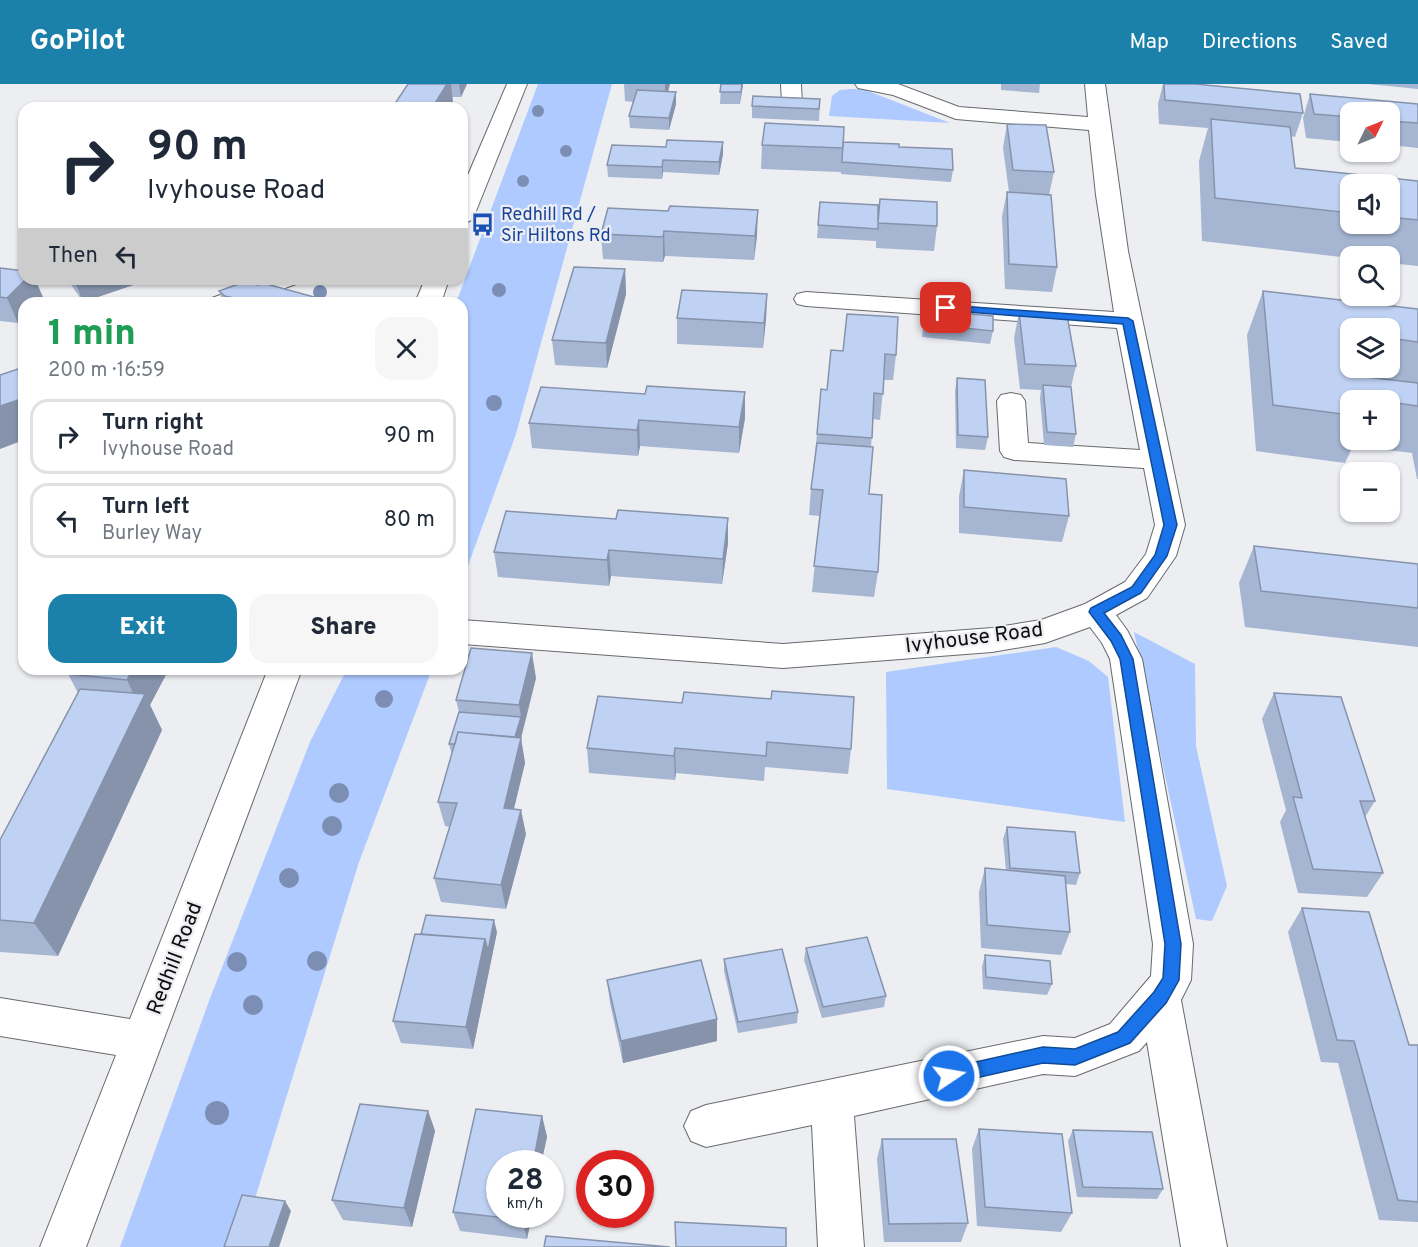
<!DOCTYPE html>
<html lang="en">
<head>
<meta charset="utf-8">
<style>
	body { margin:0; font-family:Overpass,sans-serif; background:#f6f6f7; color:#1f2937; height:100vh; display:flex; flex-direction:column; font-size:22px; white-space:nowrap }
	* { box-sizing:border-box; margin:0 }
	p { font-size:20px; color:#747a83 }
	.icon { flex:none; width:33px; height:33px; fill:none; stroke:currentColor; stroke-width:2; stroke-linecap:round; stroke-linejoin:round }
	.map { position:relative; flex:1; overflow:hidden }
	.details { position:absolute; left:18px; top:213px; width:450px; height:378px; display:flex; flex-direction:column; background:#fff; border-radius:18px; box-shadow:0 2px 4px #0004 }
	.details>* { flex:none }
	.hud { position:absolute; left:18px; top:18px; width:450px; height:183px; border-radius:18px; box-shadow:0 2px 4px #0004; background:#fff; color:#1f2937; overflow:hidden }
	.needle { width:39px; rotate:47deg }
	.buttons { position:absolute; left:1340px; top:18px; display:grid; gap:12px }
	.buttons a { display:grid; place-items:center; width:60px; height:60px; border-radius:12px; background:#fff; box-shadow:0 2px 4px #0004; font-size:30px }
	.speed { position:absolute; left:486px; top:1066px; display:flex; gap:12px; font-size:30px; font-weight:700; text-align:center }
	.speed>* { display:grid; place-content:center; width:78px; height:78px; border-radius:50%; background:#fff; box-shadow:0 2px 4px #0004; line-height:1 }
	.speed small { font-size:15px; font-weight:400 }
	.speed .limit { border:9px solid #d22; background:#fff; color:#111 }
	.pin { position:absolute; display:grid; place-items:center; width:51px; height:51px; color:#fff; margin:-26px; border-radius:12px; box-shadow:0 3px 9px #0006 }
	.me { position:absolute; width:66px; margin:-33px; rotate:78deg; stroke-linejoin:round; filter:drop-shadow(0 0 4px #0008) }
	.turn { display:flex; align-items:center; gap:21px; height:126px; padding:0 30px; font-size:27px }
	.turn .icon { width:78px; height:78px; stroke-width:2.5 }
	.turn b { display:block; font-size:42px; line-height:51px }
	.then { display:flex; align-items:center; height:57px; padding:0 30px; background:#0003; gap:12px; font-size:22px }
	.round { display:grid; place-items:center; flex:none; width:63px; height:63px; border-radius:18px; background:#f6f6f7 }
	.head { display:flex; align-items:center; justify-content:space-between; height:102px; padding:0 30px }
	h1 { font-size:36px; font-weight:800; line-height:45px; color:#1e9e55 }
	.cta { display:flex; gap:12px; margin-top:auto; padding:12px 30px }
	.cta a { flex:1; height:69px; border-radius:18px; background:#1b80aa; color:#fff; font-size:24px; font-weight:800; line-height:69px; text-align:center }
	.cta a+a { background:#f6f6f7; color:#1f2937 }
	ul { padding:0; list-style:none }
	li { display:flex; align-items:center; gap:18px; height:75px; margin:0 12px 9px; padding:0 18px; border:3px solid #e0e1e3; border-radius:18px }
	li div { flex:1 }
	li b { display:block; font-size:22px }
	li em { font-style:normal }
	header { display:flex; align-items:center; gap:36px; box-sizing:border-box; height:84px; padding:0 30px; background:#1b80aa; color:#fff }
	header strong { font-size:28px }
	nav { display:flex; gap:33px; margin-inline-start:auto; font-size:21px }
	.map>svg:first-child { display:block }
</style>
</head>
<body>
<header>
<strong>GoPilot</strong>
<nav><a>Map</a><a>Directions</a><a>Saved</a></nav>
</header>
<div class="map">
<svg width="1418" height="1163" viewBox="0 0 1418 1163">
	<rect width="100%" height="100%" fill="#eceef2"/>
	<!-- green -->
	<path fill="#aecafe" d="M 538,0 L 612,0 L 516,350 L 462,498 L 462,219 L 456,219 Z
		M 851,5 L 863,5 L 950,39 L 829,32 L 832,12 L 840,6 Z
		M 1134,548 L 1195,580 L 1196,662 L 1227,802 L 1212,837 L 1196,835 Z
		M 1056,563 L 1089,577 L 1108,593 L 1125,738 L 887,705 L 886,588 Z
		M 347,585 L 432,585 L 359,778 L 240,1163 L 120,1163 L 209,917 L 310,658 Z"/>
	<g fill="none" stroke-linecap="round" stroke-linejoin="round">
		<defs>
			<path id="minor" d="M 507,0 L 527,0 L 474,132 L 470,137 L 462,139 L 462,105 Z
				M 781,0 L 801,0 L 802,21 L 799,25 L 792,27 L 785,25 L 782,21 Z
				M 855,0 L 898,0 L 959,23 L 1088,33 L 1085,0 L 1105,0 L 1128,167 L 1185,441 L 1176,472 L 1147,514 L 1116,531 L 1127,546 L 1142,575 L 1193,860 L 1191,896 L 1181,916 L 1227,1163 L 1181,1163 L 1147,958 L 1139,967 L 1075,992 L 1043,990 L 854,1032 L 864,1163 L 818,1163 L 812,1041 L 706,1063 L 691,1057 L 684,1042 L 691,1027 L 706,1021 L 1043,952 L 1075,954 L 1110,940 L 1151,892 L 1153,860 L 1110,575 L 1102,559 L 1090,543 L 1045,559 L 992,568 L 783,584 L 462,560 L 462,536 L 783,560 L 992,544 L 1041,536 L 1085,520 L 1125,498 L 1146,470 L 1155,441 L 1144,384 L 1014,376 L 1004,373 L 1000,367 L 997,317 L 1001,311 L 1011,309 L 1021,311 L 1025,317 L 1028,359 L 1140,366 L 1117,244 L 806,222 L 797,220 L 794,215 L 797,210 L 806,208 L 1114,228 L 1096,111 L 1089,46 L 956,35 L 893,11 L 858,4 Z
				M 264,195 L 299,195 L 296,200 L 244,219 L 208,219 L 212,214 Z
				M 425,195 L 449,195 L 441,219 L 415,219 Z
				M 268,585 L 302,585 L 86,1163 L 40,1163 L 116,971 L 0,952 L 0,914 L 130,935 Z"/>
		</defs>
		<!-- minor casing -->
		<use href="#minor" stroke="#67696d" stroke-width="2"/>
		<!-- minor -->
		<use href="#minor" fill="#fff" fill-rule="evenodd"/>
	</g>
	<!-- trees -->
	<g fill="#7c8eb4">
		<circle cx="538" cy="27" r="6"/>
		<circle cx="566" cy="67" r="6"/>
		<circle cx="523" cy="97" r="6"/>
		<circle cx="499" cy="206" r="7"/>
		<circle cx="320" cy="208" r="7"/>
		<circle cx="494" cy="319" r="8"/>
		<circle cx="384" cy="615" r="9"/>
		<circle cx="339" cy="709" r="10"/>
		<circle cx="332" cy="742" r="10"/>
		<circle cx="289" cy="794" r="10"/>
		<circle cx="317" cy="877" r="10"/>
		<circle cx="237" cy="878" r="10"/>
		<circle cx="253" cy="921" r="10"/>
		<circle cx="217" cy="1029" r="12"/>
	</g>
	<!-- wall -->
	<path fill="#a5b5d2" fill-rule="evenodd" d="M 408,0 L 467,0 L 461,13 L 452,13 L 453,18 Z
		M 624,0 L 670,0 L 668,7 L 676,20 L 669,46 L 630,44 L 629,32 L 633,18 L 625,17 Z
		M 721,0 L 743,0 L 740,20 L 720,20 Z
		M 1001,0 L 1040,0 L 1039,9 L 1001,6 Z
		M 1163,0 L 1195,0 L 1303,29 L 1295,53 L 1291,52 L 1295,84 L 1418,97 L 1418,182 L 1389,179 L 1389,172 L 1350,172 L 1350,174 L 1202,157 L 1199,77 L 1208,44 L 1159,40 L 1158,20 ZM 1350,100 L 1389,100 L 1389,140 L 1350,140 Z
		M 1368,0 L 1418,0 L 1418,5 Z
		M 1310,10 L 1418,20 L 1418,64 L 1389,61 L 1389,28 L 1350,28 L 1350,58 L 1306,54 L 1303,34 Z
		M 820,15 L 819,37 L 752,34 L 752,22 Z
		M 1007,40 L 1054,88 L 1049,111 L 1057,183 L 1052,208 L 1005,205 L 1002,132 L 1007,108 L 1009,108 L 1003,64 Z
		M 723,58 L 723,70 L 719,91 L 663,88 L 662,95 L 608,93 L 607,81 L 666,63 Z
		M 843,58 L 899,63 L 953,86 L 951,98 L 841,90 L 841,88 L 761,85 L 762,61 Z
		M 820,118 L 937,142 L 934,167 L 876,164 L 876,157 L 817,154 Z
		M 608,124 L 757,151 L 754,176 L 665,172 L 663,178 L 603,175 L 601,150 Z
		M 0,184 L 43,213 L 37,219 L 24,219 L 24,233 L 18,239 L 0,237 Z
		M 625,185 L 626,210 L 607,284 L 555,281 L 552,256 Z
		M 67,195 L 151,195 L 83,218 Z
		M 258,201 L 336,219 L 223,219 L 219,207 Z
		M 1263,207 L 1418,225 L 1418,395 L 1417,395 L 1412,369 L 1353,362 L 1345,379 L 1256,367 L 1247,251 ZM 1350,244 L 1389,244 L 1389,284 L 1350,284 ZM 1350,316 L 1389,316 L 1389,356 L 1350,356 Z
		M 767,210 L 766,235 L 763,264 L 677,260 L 677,234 Z
		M 925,226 L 993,247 L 990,260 L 922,253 Z
		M 1019,228 L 1076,282 L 1071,303 L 1076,350 L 1073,363 L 1044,361 L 1040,314 L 1041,306 L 1020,305 L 1014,254 Z
		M 831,266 L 896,271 L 893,296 L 884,296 L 880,336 L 873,335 L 871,363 L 869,410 L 878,488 L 874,513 L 812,508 L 820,432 L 809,431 L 811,405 L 817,350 L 827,306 Z
		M 957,294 L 988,353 L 985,366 L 956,364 L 955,307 Z
		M 745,308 L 745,334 L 739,369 L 640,362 L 638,372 L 532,364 L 529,339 L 645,310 Z
		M 964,386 L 1069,432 L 1062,458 L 959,449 L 959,412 Z
		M 728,434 L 728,459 L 722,500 L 611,492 L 609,502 L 498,493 L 494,468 L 616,435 Z
		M 1254,462 L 1418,480 L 1418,563 L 1245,543 L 1239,499 Z
		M 71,585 L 169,585 L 150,621 L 162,646 L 58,872 L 0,868 L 0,756 L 78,609 L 68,590 Z
		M 536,594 L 521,654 L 525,679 L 514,725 L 526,750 L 506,825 L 441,818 L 434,794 L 450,743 L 445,742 L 438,718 L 452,671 L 449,660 L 459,628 L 456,616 Z
		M 1274,609 L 1375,717 L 1365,733 L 1383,789 L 1367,813 L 1298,809 L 1280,738 L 1286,726 L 1262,635 Z
		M 598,612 L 851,665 L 848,690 L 765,683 L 764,697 L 676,689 L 675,696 L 589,689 L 587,664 Z
		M 1007,743 L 1080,789 L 1076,801 L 1066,800 L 1070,848 L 1061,871 L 981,864 L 979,808 L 985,784 L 1006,786 L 1003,755 Z
		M 1302,824 L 1409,961 L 1418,961 L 1418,1138 L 1379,1136 L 1338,979 L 1321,978 L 1288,848 Z
		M 497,848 L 473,965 L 401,959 L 393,937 L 421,850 Z
		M 806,864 L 886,912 L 884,923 L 822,934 L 804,876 Z
		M 985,871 L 1052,900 L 1047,911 L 983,905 L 982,883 Z
		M 724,875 L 798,928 L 797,939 L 738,949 L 724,887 Z
		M 607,896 L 717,957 L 623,979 L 610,919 Z
		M 428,1027 L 435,1047 L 412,1143 L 343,1136 L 332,1116 Z
		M 542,1032 L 547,1053 L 541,1080 L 500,1080 L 532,1131 L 527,1155 L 460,1147 L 453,1128 Z
		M 979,1045 L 1072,1129 L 1061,1148 L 977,1142 L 972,1065 Z
		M 1073,1046 L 1163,1105 L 1157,1115 L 1077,1113 L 1068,1057 Z
		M 882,1055 L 968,1139 L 961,1158 L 884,1158 L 877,1075 Z"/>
	<!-- shaded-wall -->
	<path fill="#8693ab" d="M 447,0 L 451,0 L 453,18 L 450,24 L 432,24 Z
		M 460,0 L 467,0 L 461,13 L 459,1 Z
		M 665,0 L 670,0 L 665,19 Z
		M 742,0 L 743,0 L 740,20 L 741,8 Z
		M 676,8 L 676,20 L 669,46 L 669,34 Z
		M 723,58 L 723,70 L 719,91 L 719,78 Z
		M 663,76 L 663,88 L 662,95 L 662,83 Z
		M 758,126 L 757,151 L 754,176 L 755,152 Z
		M 664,147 L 665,172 L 663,178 L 663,153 Z
		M 625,185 L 626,210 L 607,284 L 606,259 Z
		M 26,195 L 35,195 L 43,213 L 37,219 L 24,219 L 24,233 L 18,239 L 7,214 Z
		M 74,195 L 151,195 L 83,218 Z
		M 767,210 L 766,235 L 763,264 L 764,239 Z
		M 745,308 L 745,334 L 739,369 L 739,343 Z
		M 24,314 L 24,356 L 0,365 L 0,322 Z
		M 639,336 L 640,362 L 638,372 L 637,346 Z
		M 728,434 L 728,459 L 722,500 L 723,475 Z
		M 609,466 L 611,492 L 609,502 L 607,476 Z
		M 532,569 L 536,594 L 515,678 L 512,665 L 521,633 L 519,621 Z
		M 133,585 L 169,585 L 150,621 L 162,646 L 58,872 L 34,839 L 139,622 L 127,596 Z
		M 521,654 L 525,679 L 508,748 L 504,724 Z
		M 675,664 L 676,689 L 675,696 L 674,672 Z
		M 521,726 L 526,750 L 506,825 L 501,801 Z
		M 494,836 L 497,848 L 473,965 L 466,943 L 485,855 Z
		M 717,935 L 717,957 L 623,979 L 621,957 Z
		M 428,1027 L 435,1047 L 412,1143 L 404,1124 Z
		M 542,1032 L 547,1053 L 541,1080 L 533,1080 Z
		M 285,1117 L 291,1127 L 279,1163 L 269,1163 Z
		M 523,1131 L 532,1131 L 527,1155 L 522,1136 Z"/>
	<!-- building -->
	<path fill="#c0d2f4" stroke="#8693ab" stroke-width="1.5" d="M 408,0 L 447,0 L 432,24 L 392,24 Z
		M 721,0 L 742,0 L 741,8 L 720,8 Z
		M 1164,0 L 1195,0 L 1300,10 L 1303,29 L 1165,16 Z
		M 637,6 L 676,8 L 669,34 L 629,32 Z
		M 1310,10 L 1418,20 L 1418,39 L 1389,37 L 1389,28 L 1350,28 L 1350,33 L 1314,30 Z
		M 753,12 L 820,15 L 819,25 L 752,22 Z
		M 1211,35 L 1290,43 L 1295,84 L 1418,97 L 1418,136 L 1389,133 L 1389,100 L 1350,100 L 1350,129 L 1215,114 Z
		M 765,39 L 844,43 L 843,64 L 762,61 Z
		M 1007,40 L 1046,41 L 1054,88 L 1013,86 Z
		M 667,56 L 723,58 L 719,78 L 663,76 L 662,83 L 607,81 L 612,61 L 666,63 Z
		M 843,58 L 899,60 L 899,63 L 952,65 L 953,86 L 842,78 Z
		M 1007,108 L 1051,111 L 1057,183 L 1009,180 Z
		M 880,115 L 937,118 L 937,142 L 878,139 Z
		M 820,118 L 878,121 L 878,145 L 818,141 Z
		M 670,122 L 758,126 L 755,152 L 664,147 L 663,153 L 601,150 L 608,124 L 668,127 Z
		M 574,183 L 625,185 L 606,259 L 552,256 Z
		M 0,184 L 24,187 L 24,195 L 26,195 L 7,214 L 0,213 Z
		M 247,197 L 258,201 L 263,199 L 336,219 L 239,219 L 242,216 L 225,212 L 219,207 Z
		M 682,206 L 767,210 L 764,239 L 677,234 Z
		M 1263,207 L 1418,225 L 1418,258 L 1389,254 L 1389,244 L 1350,244 L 1350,284 L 1357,284 L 1358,292 L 1418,299 L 1418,322 L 1389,318 L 1389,316 L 1375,316 L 1362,315 L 1363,316 L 1350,316 L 1350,331 L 1273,321 Z
		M 925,226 L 993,232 L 993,247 L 924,240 Z
		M 1019,228 L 1067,231 L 1076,282 L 1025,280 Z
		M 847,230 L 898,233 L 896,271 L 885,270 L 883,310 L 874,309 L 872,354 L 817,350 L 821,305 L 827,306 L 831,266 L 843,267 Z
		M 24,283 L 24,314 L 0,322 L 0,291 Z
		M 957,294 L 985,296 L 988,353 L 958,351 Z
		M 1043,301 L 1071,303 L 1076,350 L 1047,348 Z
		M 647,302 L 745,308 L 739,343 L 639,336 L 637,346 L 529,339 L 541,303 L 645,310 Z
		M 817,359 L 873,363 L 869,410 L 882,411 L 878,488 L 814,482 L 823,406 L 811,405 Z
		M 964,386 L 1066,395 L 1069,432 L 964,423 Z
		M 618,426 L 728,434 L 723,475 L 609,466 L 607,476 L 494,468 L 506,427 L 616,435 Z
		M 1254,462 L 1418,480 L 1418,524 L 1261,507 Z
		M 471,564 L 532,569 L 519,621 L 456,616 Z
		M 71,585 L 133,585 L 127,596 L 68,590 Z
		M 80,605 L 145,610 L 34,839 L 0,836 L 0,756 Z
		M 772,607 L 854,613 L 851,665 L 767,658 L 766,672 L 675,664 L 674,672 L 587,664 L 598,612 L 682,619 L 684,608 L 771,615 Z
		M 1274,609 L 1341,613 L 1375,717 L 1360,717 L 1383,789 L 1313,785 L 1293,713 L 1302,714 Z
		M 459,628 L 521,633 L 515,653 L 458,648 L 455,660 L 449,660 Z
		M 458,648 L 521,654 L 504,724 L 521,726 L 501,801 L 434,794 L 457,719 L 438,718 Z
		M 1007,743 L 1075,748 L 1080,789 L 1010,784 Z
		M 985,784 L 1065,792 L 1070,848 L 987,841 Z
		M 1302,824 L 1369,828 L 1409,961 L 1418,961 L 1418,1118 L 1398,1116 L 1354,957 L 1337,956 Z
		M 426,831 L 494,836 L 488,867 L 485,855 L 421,850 Z
		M 415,850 L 485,855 L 466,943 L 393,937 Z
		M 867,853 L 886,912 L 823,923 L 806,864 Z
		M 782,865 L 798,928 L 738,938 L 724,875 Z
		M 985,871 L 1050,877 L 1052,900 L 986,893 Z
		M 701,876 L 717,935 L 621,957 L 607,896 Z
		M 360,1020 L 428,1027 L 404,1124 L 332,1116 Z
		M 476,1025 L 542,1032 L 533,1080 L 500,1080 L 500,1131 L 523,1131 L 522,1136 L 453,1128 Z
		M 979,1045 L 1062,1050 L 1072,1129 L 985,1123 Z
		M 1073,1046 L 1152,1048 L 1163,1105 L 1083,1103 Z
		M 882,1055 L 956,1055 L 968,1139 L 889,1140 Z
		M 242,1111 L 285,1117 L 269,1163 L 224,1163 Z
		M 675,1138 L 786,1144 L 786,1163 L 676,1163 Z
		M 546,1152 L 670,1163 L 544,1163 Z"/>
	<!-- route -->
	<path fill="#1a73e8" stroke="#114b97" stroke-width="1.5" d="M 946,221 L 1128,234 L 1133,237 L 1177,441 L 1167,472 L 1141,509 L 1104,529 L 1121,551 L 1133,575 L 1181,860 L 1179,896 L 1166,919 L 1130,959 L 1075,981 L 1043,979 L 949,1000 L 943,998 L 940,992 L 943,986 L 949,984 L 1043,963 L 1075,965 L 1118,948 L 1154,908 L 1163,894 L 1165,860 L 1120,575 L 1111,557 L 1089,528 L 1091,524 L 1132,503 L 1155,471 L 1164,441 L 1123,240 L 942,226 L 941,224 Z"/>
	<!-- icons -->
	<defs>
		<symbol id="bus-bare" viewBox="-9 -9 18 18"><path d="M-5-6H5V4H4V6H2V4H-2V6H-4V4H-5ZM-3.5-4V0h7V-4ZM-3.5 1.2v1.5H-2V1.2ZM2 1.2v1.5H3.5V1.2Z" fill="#1a4fb4" stroke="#eceef2" stroke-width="2.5" paint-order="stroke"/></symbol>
	</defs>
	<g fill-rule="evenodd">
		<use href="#bus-bare" x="466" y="124" width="33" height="33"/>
	</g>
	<g text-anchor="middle" stroke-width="4.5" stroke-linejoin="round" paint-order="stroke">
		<!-- far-transit labels -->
		<g font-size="18" fill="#164399" stroke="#eceef2" text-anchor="start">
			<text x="501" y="136">Redhill Rd /<tspan x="501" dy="21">Sir Hiltons Rd</tspan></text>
		</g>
		<!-- street labels -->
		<g font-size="21" fill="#0e0e10" stroke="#eceef2">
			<text transform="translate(974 553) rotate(-7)" y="7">Ivyhouse Road</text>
			<text transform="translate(174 874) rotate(-69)" y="7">Redhill Road</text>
		</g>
	</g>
</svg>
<div class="buttons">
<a><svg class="needle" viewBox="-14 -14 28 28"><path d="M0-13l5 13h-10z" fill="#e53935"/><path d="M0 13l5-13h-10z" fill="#747a83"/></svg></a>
<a><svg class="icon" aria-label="sound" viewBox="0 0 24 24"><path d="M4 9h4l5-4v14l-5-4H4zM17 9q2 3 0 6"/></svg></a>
<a><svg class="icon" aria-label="search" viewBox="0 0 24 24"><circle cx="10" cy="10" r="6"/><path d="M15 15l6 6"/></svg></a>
<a><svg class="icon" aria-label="layers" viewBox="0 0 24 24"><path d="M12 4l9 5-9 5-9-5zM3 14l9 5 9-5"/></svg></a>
<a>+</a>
<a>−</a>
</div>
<div class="speed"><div>28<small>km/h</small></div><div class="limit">30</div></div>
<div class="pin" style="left:946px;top:224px;background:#d93025"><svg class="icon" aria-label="arrive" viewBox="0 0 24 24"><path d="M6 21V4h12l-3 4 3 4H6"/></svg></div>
<svg class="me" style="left:949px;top:992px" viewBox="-20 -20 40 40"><circle r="17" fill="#1a73e8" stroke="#fff" stroke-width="3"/><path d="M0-11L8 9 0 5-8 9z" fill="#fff"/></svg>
<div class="hud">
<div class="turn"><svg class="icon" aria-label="right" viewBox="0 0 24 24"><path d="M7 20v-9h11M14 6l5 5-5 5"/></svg><div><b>90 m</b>Ivyhouse Road</div></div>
<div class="then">Then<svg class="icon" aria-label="left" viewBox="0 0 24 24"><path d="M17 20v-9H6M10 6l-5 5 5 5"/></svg></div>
</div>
<section class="details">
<div class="head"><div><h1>1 min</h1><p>200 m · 16:59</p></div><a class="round"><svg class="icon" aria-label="close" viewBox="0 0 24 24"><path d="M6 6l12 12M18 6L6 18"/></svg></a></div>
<ul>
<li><svg class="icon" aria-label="right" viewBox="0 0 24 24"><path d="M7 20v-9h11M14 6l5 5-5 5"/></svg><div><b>Turn right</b><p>Ivyhouse Road</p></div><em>90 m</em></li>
<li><svg class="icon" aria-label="left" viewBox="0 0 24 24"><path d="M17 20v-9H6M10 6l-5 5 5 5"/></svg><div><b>Turn left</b><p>Burley Way</p></div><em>80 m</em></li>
</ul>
<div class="cta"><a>Exit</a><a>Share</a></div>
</section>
</div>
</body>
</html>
